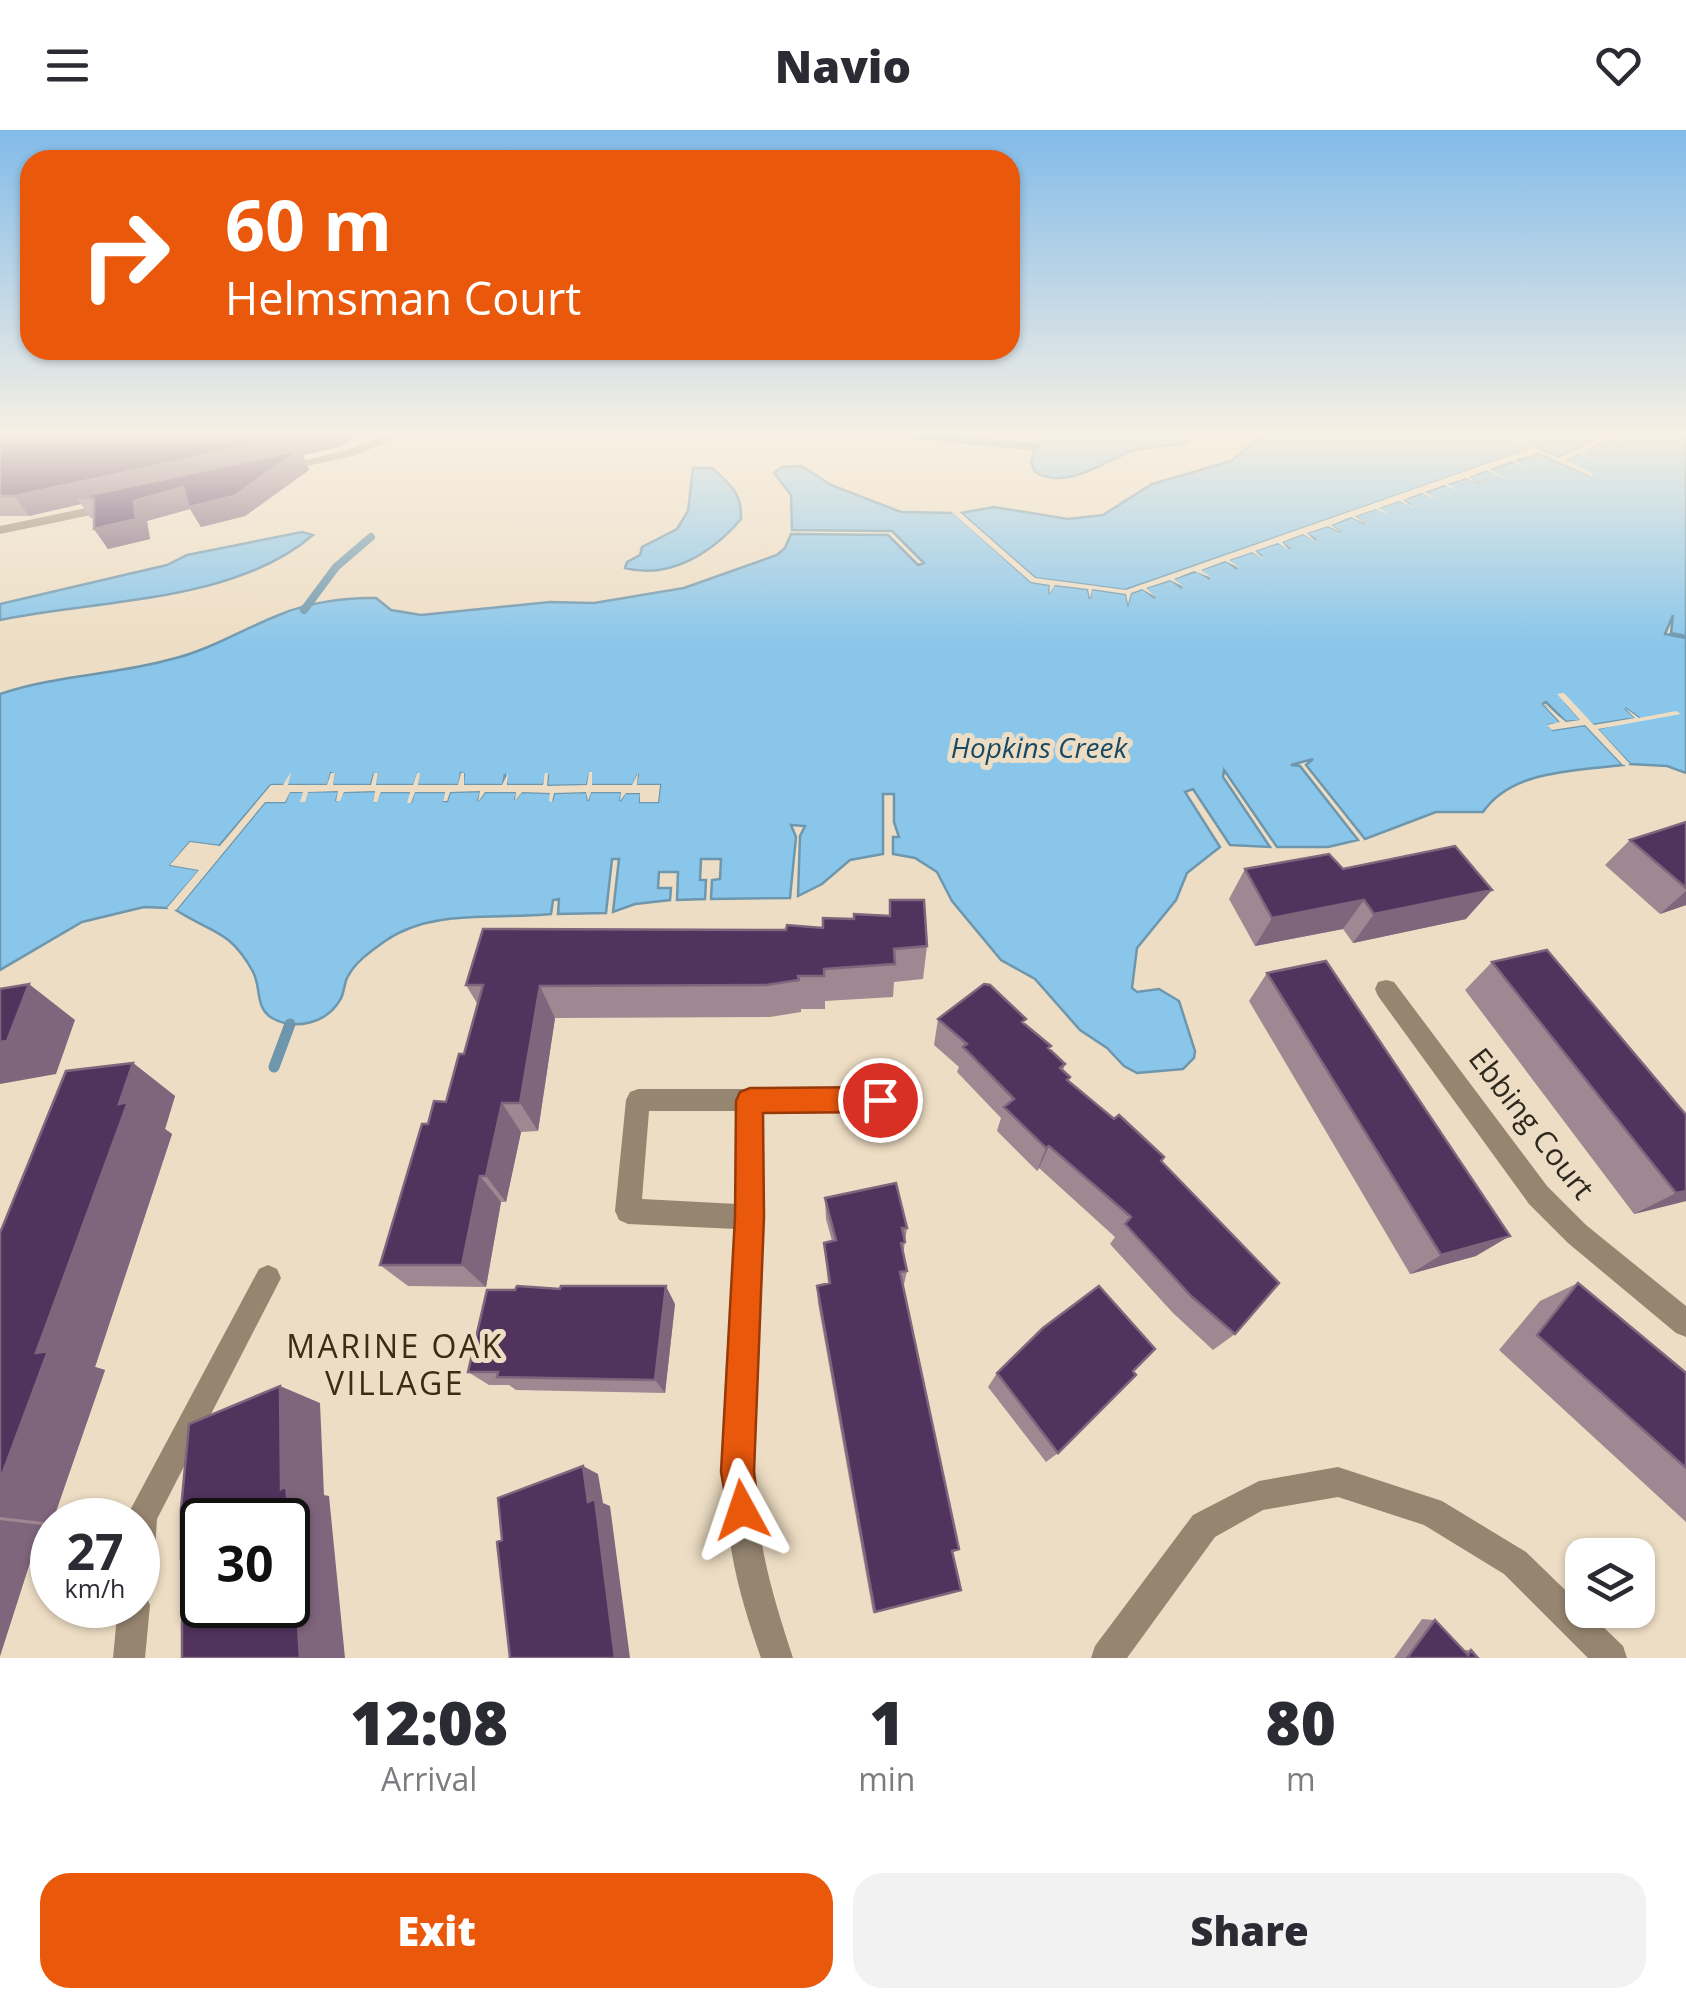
<!DOCTYPE html>
<html lang="en">
<head>
<meta charset="utf-8">
<style>
	body { margin:0; font-family:"Open Sans",sans-serif; background:#f2f2f3; color:#2b2b33; height:100vh; display:flex; flex-direction:column; font-size:38px; white-space:nowrap }
	* { box-sizing:border-box; margin:0 }
	p { font-size:32px; color:#7c7c81 }
	.icon { flex:none; width:55px; height:55px; fill:none; stroke:currentColor; stroke-width:2; stroke-linecap:round; stroke-linejoin:round }
	.map { position:relative; height:1528px; overflow:hidden }
	.panel { display:flex; flex-direction:column; background:#fff; flex:1 }
	.panel>* { flex:none }
	.hud { position:absolute; left:20px; top:20px; width:1000px; height:210px; border-radius:30px; box-shadow:0 2px 8px #0004; background:#ea580c; color:#fff; overflow:hidden }
	.tools { position:absolute; left:1565px; top:1408px; display:grid; gap:20px }
	.tools a { display:grid; place-items:center; width:90px; height:90px; border-radius:20px; background:#fff; box-shadow:0 2px 8px #0004; font-size:50px }
	.speed { position:absolute; left:30px; top:1368px; display:flex; gap:20px; font-size:50px; font-weight:700; text-align:center }
	.speed>* { display:grid; place-content:center; width:130px; height:130px; border-radius:50%; background:#fff; box-shadow:0 2px 8px #0004; line-height:1 }
	.speed small { font-size:25px; font-weight:400 }
	.speed .limit { border:5px solid #111; border-radius:15px; background:#fff; color:#111 }
	.pin { position:absolute; display:grid; place-items:center; width:85px; height:85px; color:#fff; margin:-42px; border:5px solid #fff; border-radius:50%; box-shadow:0 2px 10px #0007 }
	.me { position:absolute; width:110px; margin:-55px; rotate:355deg; stroke-linejoin:round; filter:drop-shadow(0 0 8px #0008) }
	.turn { display:flex; align-items:center; gap:35px; height:210px; padding:0 40px; font-size:45px }
	.turn .icon { width:130px; height:130px; stroke-width:2.5 }
	.turn b { display:block; font-size:70px; line-height:85px }
	.eta { display:flex; justify-content:space-evenly; align-items:center; height:170px; text-align:center }
	.eta b { font-size:60px; font-weight:800; line-height:70px }
	.primary-button { display:flex; gap:20px; margin-top:auto; padding:20px 40px }
	.primary-button a { flex:1; height:115px; border-radius:30px; background:#ea580c; color:#fff; font-size:40px; font-weight:800; line-height:115px; text-align:center }
	.primary-button a+a { background:#f2f2f3; color:#2b2b33 }
	header { display:flex; justify-content:space-between; align-items:center; height:130px; padding:0 40px; background:#fff; font-size:45px; font-weight:800 }
	.map>svg:first-child { display:block }
</style>
</head>
<body>
<header><svg class="icon" aria-label="menu" viewBox="0 0 24 24"><path d="M4 6h16M4 12h16M4 18h16"/></svg>Navio<svg class="icon" aria-label="heart" viewBox="0 0 24 24"><path d="M12 20l-8-8c-3-5 5-10 8-4 3-6 11-1 8 4z"/></svg></header>
<div class="map">
<svg width="1686" height="1528" viewBox="0 0 1686 1528">
	<rect width="100%" height="100%" fill="#edddc4"/>
	<!-- water -->
	<path fill="#89c6ea" stroke="#6e97ad" stroke-width="2.5" d="M 1056,303 L 1192,303 L 1188,313 C 1170,316 1149,316 1132,321 C 1104,331 1067,361 1035,342 L 1031,332 L 1037,314 Z
		M 1266,303 L 1498,303 L 1530,319 L 1125,460 L 1035,448 L 961,383 L 994,377 L 1068,389 L 1103,385 L 1152,354 L 1231,331 Z
		M 1505,303 L 1611,303 L 1558,328 L 1525,312 L 1535,307 L 1522,311 Z
		M 1622,303 L 1686,303 L 1686,506 L 1671,503 L 1673,485 L 1665,504 L 1686,508 L 1686,643 L 1667,636 L 1630,634 L 1597,599 L 1639,588 L 1625,578 L 1636,588 L 1593,595 L 1565,572 L 1581,590 L 1566,592 L 1546,572 L 1543,574 L 1561,593 L 1549,595 L 1553,600 L 1585,595 L 1623,635 C 1574,641 1512,640 1483,682 L 1436,682 L 1365,709 L 1306,635 L 1313,629 L 1291,635 L 1300,636 L 1358,710 L 1328,717 L 1277,717 L 1224,640 L 1223,647 L 1270,717 L 1230,715 L 1193,659 L 1185,662 L 1220,717 L 1187,743 L 1176,770 L 1137,818 L 1132,858 L 1137,862 L 1159,859 L 1179,871 L 1195,921 L 1194,928 L 1183,939 L 1137,943 L 1124,936 L 1107,918 L 1080,900 L 1035,849 L 1001,830 L 952,771 L 937,742 L 915,728 L 893,724 L 893,707 L 899,707 L 894,692 L 894,664 L 883,664 L 883,724 L 850,730 L 822,754 L 798,766 L 800,706 L 805,696 L 791,695 L 796,707 L 790,768 L 711,769 L 712,750 L 720,749 L 721,729 L 701,729 L 700,750 L 706,750 L 705,769 L 677,770 L 678,742 L 659,742 L 658,758 L 671,758 L 670,770 L 635,774 L 613,782 L 619,729 L 612,729 L 606,783 L 558,784 L 559,769 L 553,770 L 551,784 C 496,790 433,778 385,811 C 371,821 355,832 347,848 C 344,855 344,864 340,870 C 327,893 295,901 272,888 C 254,877 262,856 252,840 C 229,799 211,803 176,780 L 265,672 L 285,672 L 289,662 L 339,661 L 336,671 L 344,662 L 376,661 L 374,672 L 381,662 L 410,662 L 411,673 L 414,662 L 446,662 L 444,671 L 447,671 L 450,662 L 481,661 L 478,671 L 485,662 L 517,662 L 515,670 L 521,662 L 551,663 L 552,671 L 554,663 L 587,662 L 588,671 L 590,662 L 622,662 L 620,671 L 625,663 L 641,663 L 640,672 L 658,672 L 660,655 L 636,655 L 638,644 L 633,655 L 591,655 L 590,642 L 587,655 L 547,656 L 548,644 L 543,655 L 507,655 L 505,644 L 503,655 L 463,655 L 464,644 L 461,643 L 459,655 L 417,655 L 418,643 L 414,655 L 375,655 L 377,644 L 374,644 L 371,655 L 332,655 L 334,644 L 331,643 L 328,655 L 271,655 L 219,716 L 190,712 L 171,735 L 200,740 L 167,778 L 144,777 L 82,792 L 0,840 L 0,564 C 56,545 115,545 172,529 C 210,520 243,499 279,485 C 306,473 346,467 376,468 L 391,480 L 421,485 L 550,472 L 594,473 L 684,458 L 777,425 L 785,418 L 791,404 L 888,405 L 918,435 L 924,433 L 892,401 L 792,400 L 791,365 L 774,343 L 782,337 L 802,336 L 831,355 L 901,382 L 954,383 L 1031,452 L 1050,455 L 1049,464 L 1054,455 L 1088,459 L 1090,469 L 1091,459 L 1126,464 L 1128,473 L 1131,463 L 1143,459 L 1155,468 L 1145,458 L 1171,450 L 1182,458 L 1173,449 L 1197,441 L 1210,449 L 1200,440 L 1226,431 L 1237,439 L 1228,430 L 1252,422 L 1262,426 L 1254,421 L 1278,413 L 1290,419 L 1281,412 L 1303,404 L 1316,410 L 1306,403 L 1328,396 L 1341,402 L 1330,395 L 1352,387 L 1365,394 L 1354,386 L 1399,371 L 1411,375 L 1402,370 L 1466,348 L 1479,353 L 1468,347 L 1539,323 L 1590,346 L 1564,330 Z
		M 693,338 L 712,338 C 731,355 742,363 741,389 C 713,422 670,450 625,438 L 627,432 L 640,425 L 642,417 L 677,399 L 688,381 Z
		M 302,402 L 313,405 C 234,473 100,469 0,490 L 0,474 L 167,435 L 187,425 Z"/>
	<!-- pier -->
	<path fill="#edddc4" d="M 1498,303 L 1522,311 L 1534,306 L 1526,313 L 1558,328 L 1611,303 L 1622,303 L 1614,307 L 1628,313 L 1611,308 L 1597,315 L 1611,322 L 1595,316 L 1582,323 L 1595,330 L 1578,324 L 1566,330 L 1594,344 L 1590,346 L 1539,323 L 1515,330 L 1530,340 L 1512,331 L 1490,339 L 1507,350 L 1487,340 L 1469,347 L 1480,354 L 1466,348 L 1448,354 L 1459,361 L 1444,355 L 1425,362 L 1436,369 L 1421,363 L 1403,370 L 1414,378 L 1399,371 L 1379,378 L 1390,385 L 1376,379 L 1355,386 L 1366,394 L 1351,387 L 1331,395 L 1342,403 L 1328,396 L 1307,403 L 1316,412 L 1303,404 L 1282,412 L 1290,421 L 1278,413 L 1255,421 L 1265,430 L 1252,422 L 1229,430 L 1240,438 L 1225,431 L 1201,440 L 1212,448 L 1194,441 L 1174,449 L 1184,457 L 1170,450 L 1146,458 L 1156,467 L 1142,459 L 1131,463 L 1128,474 L 1126,464 L 1092,459 L 1090,469 L 1088,459 L 1055,455 L 1049,464 L 1050,455 L 1031,452 L 948,379 L 956,379 L 1035,448 L 1126,460 L 1529,319 Z
		M 1564,563 L 1594,595 L 1635,588 L 1624,577 L 1639,588 L 1676,581 L 1681,584 L 1598,599 L 1630,634 L 1623,635 L 1585,595 L 1552,600 L 1547,595 L 1560,592 L 1542,573 L 1566,592 L 1580,590 L 1557,564 Z
		M 291,642 L 288,655 L 327,655 L 331,643 L 335,643 L 333,655 L 371,655 L 374,643 L 378,643 L 376,655 L 413,655 L 417,643 L 420,643 L 418,655 L 458,655 L 461,643 L 464,643 L 464,655 L 502,655 L 508,643 L 507,655 L 543,655 L 545,643 L 548,643 L 547,656 L 587,655 L 589,642 L 592,642 L 592,655 L 632,655 L 638,643 L 637,655 L 660,655 L 658,672 L 640,672 L 640,663 L 626,663 L 620,671 L 621,662 L 591,662 L 588,671 L 586,662 L 554,663 L 552,672 L 549,671 L 550,663 L 522,662 L 515,671 L 516,662 L 485,662 L 478,672 L 480,661 L 450,662 L 447,671 L 443,671 L 445,662 L 415,662 L 411,673 L 407,673 L 410,662 L 381,662 L 377,672 L 373,672 L 375,661 L 344,662 L 340,671 L 336,671 L 338,661 L 308,662 L 305,672 L 300,672 L 303,662 L 290,662 L 285,672 L 265,672 L 176,780 L 167,778 L 199,740 L 170,735 L 190,712 L 220,716 L 271,655 L 283,655 Z"/>
	<g fill="none" stroke-linecap="round" stroke-linejoin="round">
		<!-- stream-far1 -->
		<path stroke="#6e97ad" stroke-width="8" d="M 894,303 L 1037,317
			M 304,480 L 336,437 L 371,407"/>
		<!-- stream -->
		<path stroke="#6e97ad" stroke-width="11" d="M 274,937 L 290,894"/>
		<!-- service -->
		<path fill="#968570" fill-rule="evenodd" d="M 268,1135 L 277,1139 L 281,1148 L 157,1389 L 154,1438 L 149,1449 L 138,1454 L 138,1390 L 126,1390 L 127,1386 L 259,1139 Z
			M 138,1460 L 145,1464 L 150,1475 L 145,1528 L 113,1528 L 118,1475 L 138,1475 Z"/>
		<!-- minor -->
		<path fill="#968570" fill-rule="evenodd" d="M 393,303 L 409,303 L 353,326 L 280,342 L 274,338 L 346,320 Z
			M 110,373 L 117,377 L 115,380 L 0,404 L 0,396 Z
			M 1386,850 L 1394,852 L 1547,1056 L 1586,1095 L 1686,1176 L 1686,1207 L 1676,1203 L 1568,1113 L 1529,1074 L 1378,866 L 1375,859 L 1378,852 Z
			M 638,959 L 880,959 L 888,962 L 892,970 L 888,978 L 880,981 L 761,981 C 762,1016 764,1053 762,1088 C 758,1199 742,1314 764,1425 C 771,1460 782,1494 793,1528 L 761,1528 C 749,1493 738,1459 732,1424 C 714,1317 729,1206 736,1099 L 628,1094 L 619,1090 L 615,1081 L 626,970 L 630,962 ZM 649,981 L 737,981 L 737,1074 L 642,1069 Z
			M 1338,1337 L 1442,1371 L 1526,1422 L 1623,1516 L 1627,1528 L 1588,1528 L 1504,1444 L 1424,1395 L 1338,1367 L 1263,1380 L 1215,1407 L 1127,1528 L 1091,1528 L 1095,1516 L 1193,1385 L 1259,1351 Z"/>
	</g>
	<!-- wall -->
	<path fill="#9f8891" d="M 0,303 L 361,303 L 340,317 L 303,325 L 309,340 L 245,386 L 201,397 L 190,379 L 147,391 L 150,409 L 108,419 L 94,399 L 94,388 L 90,388 L 81,374 L 29,386 L 0,386 Z
		M 1686,692 L 1686,775 L 1660,784 L 1605,735 L 1630,710 Z
		M 1245,739 L 1343,739 L 1466,789 L 1353,813 L 1343,799 L 1255,816 L 1229,769 Z
		M 890,770 L 927,816 L 923,849 L 894,852 L 893,867 L 825,871 L 825,879 L 801,879 L 801,882 L 770,887 L 555,888 L 538,1001 L 521,1002 L 506,1072 L 501,1072 L 486,1157 L 408,1156 L 380,1135 L 428,994 L 446,972 L 464,924 L 478,875 L 466,855 L 786,800 L 823,798 L 854,789 L 889,786 Z
		M 1492,832 L 1686,985 L 1686,1071 L 1634,1084 L 1465,860 Z
		M 1267,843 L 1476,1126 L 1410,1144 L 1249,871 Z
		M 938,889 L 1024,894 L 1065,934 L 1063,940 L 1070,947 L 1068,952 L 1162,1031 L 1235,1204 L 1213,1220 L 1173,1183 L 1110,1114 L 1115,1107 L 1039,1038 L 1037,1041 L 997,1001 L 1001,988 L 957,942 L 959,937 L 934,915 Z
		M 133,933 L 175,966 L 165,999 L 172,1004 L 95,1237 L 105,1240 L 52,1393 L 42,1395 L 0,1526 L 0,1103 Z
		M 825,1068 L 907,1098 L 903,1125 L 907,1141 L 903,1159 L 959,1419 L 952,1423 L 961,1460 L 873,1483 L 818,1173 L 817,1156 L 828,1153 L 824,1113 L 832,1111 L 826,1089 Z
		M 1578,1153 L 1686,1243 L 1686,1392 L 1499,1220 L 1540,1171 Z
		M 675,1174 L 665,1263 L 516,1260 L 509,1255 L 489,1255 L 468,1242 Z
		M 1133,1241 L 1058,1323 L 1046,1332 L 988,1257 L 997,1243 Z
		M 1422,1489 L 1435,1490 L 1463,1520 L 1471,1520 L 1478,1528 L 1394,1528 Z"/>
	<!-- shaded-wall -->
	<path fill="#80667d" d="M 309,303 L 361,303 L 340,317 L 303,325 L 309,340 L 245,386 L 201,397 L 190,379 L 147,391 L 150,409 L 108,419 L 94,399 L 134,371 L 287,329 L 94,368 L 76,368 L 81,374 L 29,386 L 14,366 Z
		M 1492,760 L 1466,789 L 1353,813 L 1374,784 Z
		M 1686,761 L 1686,775 L 1660,784 Z
		M 1364,770 L 1343,799 L 1255,816 L 1272,788 Z
		M 29,854 L 75,890 L 56,944 L 0,954 L 0,912 Z
		M 540,856 L 555,888 L 538,1001 L 520,973 Z
		M 133,933 L 175,966 L 165,999 L 172,1004 L 95,1237 L 105,1240 L 52,1393 L 0,1387 L 0,1350 L 36,1223 Z
		M 502,973 L 521,1002 L 506,1072 L 486,1046 Z
		M 1049,1016 L 1039,1038 L 1037,1041 L 1046,1018 Z
		M 480,1046 L 501,1072 L 486,1157 L 462,1135 Z
		M 1686,1061 L 1686,1071 L 1634,1084 L 1676,1063 Z
		M 1510,1106 L 1476,1126 L 1410,1144 L 1441,1125 Z
		M 666,1156 L 675,1174 L 665,1263 L 655,1250 Z
		M 280,1256 L 320,1273 L 324,1365 L 329,1366 L 345,1528 L 300,1528 L 281,1359 Z
		M 583,1336 L 598,1344 L 603,1373 L 610,1376 L 630,1528 L 615,1528 Z
		M 0,1390 L 42,1395 L 0,1526 Z"/>
	<!-- building -->
	<path fill="#51335e" stroke="#80667d" stroke-width="2.5" fill-rule="evenodd" d="M 0,303 L 309,303 L 14,366 L 0,366 Z
		M 300,320 L 234,366 L 189,377 L 183,357 L 134,371 L 136,389 L 94,399 L 94,368 L 76,368 Z
		M 1686,692 L 1686,758 L 1630,710 Z
		M 1455,716 L 1492,760 L 1374,784 L 1364,770 L 1272,788 L 1245,739 L 1329,724 L 1343,739 Z
		M 890,770 L 924,770 L 927,816 L 894,819 L 895,834 L 824,839 L 824,846 L 798,846 L 799,850 L 766,855 L 540,856 L 520,973 L 502,973 L 486,1046 L 480,1046 L 462,1135 L 380,1135 L 422,994 L 428,994 L 434,971 L 446,972 L 459,924 L 464,924 L 483,855 L 466,855 L 483,799 L 786,800 L 787,795 L 823,798 L 823,788 L 854,789 L 854,784 L 890,786 Z
		M 1547,820 L 1686,985 L 1686,1061 L 1676,1063 L 1492,832 Z
		M 1326,831 L 1510,1106 L 1441,1125 L 1267,843 Z
		M 29,854 L 7,911 L 0,912 L 0,859 Z
		M 984,854 L 990,855 L 1026,889 L 1022,892 L 1051,916 L 1048,918 L 1065,934 L 1060,938 L 1070,947 L 1067,950 L 1114,989 L 1119,985 L 1164,1027 L 1161,1031 L 1279,1153 L 1235,1204 L 1191,1166 L 1125,1094 L 1131,1087 L 1049,1016 L 1046,1018 L 1004,977 L 1014,969 L 963,917 L 967,914 L 938,889 Z
		M 133,933 L 119,974 L 128,972 L 36,1223 L 48,1221 L 0,1350 L 0,1103 L 66,941 Z
		M 896,1053 L 907,1098 L 902,1098 L 905,1112 L 901,1113 L 907,1141 L 900,1142 L 959,1419 L 952,1421 L 961,1460 L 875,1482 L 817,1156 L 830,1153 L 824,1113 L 836,1110 L 825,1068 Z
		M 1578,1153 L 1686,1243 L 1686,1338 L 1537,1205 Z
		M 517,1156 L 560,1159 L 561,1156 L 666,1156 L 655,1250 L 497,1247 L 498,1242 L 468,1242 L 487,1160 L 515,1160 Z
		M 1099,1156 L 1155,1219 L 1133,1241 L 1136,1245 L 1058,1323 L 997,1243 L 1043,1198 Z
		M 280,1256 L 281,1359 L 286,1356 L 296,1465 L 300,1528 L 182,1528 L 182,1493 L 188,1425 L 181,1428 L 181,1379 L 189,1294 ZM 202,1390 L 288,1390 L 288,1475 L 202,1475 Z
		M 583,1336 L 588,1372 L 595,1369 L 615,1528 L 510,1528 L 497,1412 L 502,1410 L 498,1368 Z
		M 1435,1490 L 1468,1525 L 1471,1520 L 1478,1528 L 1407,1528 Z"/>
	<!-- sky -->
	<linearGradient id="sky" x2="0" y2="1"><stop stop-color="#82bbe9"/><stop offset="0.59" stop-color="#f7f0e4"/><stop offset="1" stop-color="#f7f0e4" stop-opacity="0"/></linearGradient>
	<rect width="1686" height="516" fill="url(#sky)"/>
	<!-- route -->
	<path fill="#ea580c" stroke="#983908" stroke-width="2.5" d="M 880,957 L 889,961 L 893,970 L 889,978 L 880,982 L 763,983 L 764,1087 L 754,1342 L 759,1380 L 754,1393 L 742,1398 L 730,1393 L 721,1342 L 735,1087 L 736,971 L 740,962 L 750,958 Z"/>
	<g text-anchor="middle" stroke-width="10" stroke-linejoin="round" paint-order="stroke">
		<!-- water labels -->
		<g font-size="28" font-style="italic" fill="#1a4a63" stroke="#edddc4">
			<text x="1039" y="628">Hopkins Creek</text>
		</g>
		<!-- near-street labels -->
		<g font-size="30" fill="#2e281e" stroke="#edddc4">
			<text transform="translate(1531 994) rotate(52)" y="10">Ebbing Court</text>
		</g>
		<!-- near-neighbourhood labels -->
		<g font-size="32" letter-spacing="2.5" fill="#392d18" stroke="#edddc4">
			<text x="395" y="1228">MARINE OAK<tspan x="395" dy="37">VILLAGE</tspan></text>
		</g>
	</g>
</svg>
<div class="tools">
<a><svg class="icon" aria-label="layers" viewBox="0 0 24 24"><path d="M12 4l9 5-9 5-9-5zM3 14l9 5 9-5"/></svg></a>
</div>
<div class="speed"><div>27<small>km/h</small></div><div class="limit">30</div></div>
<div class="pin" style="left:880px;top:970px;background:#d93025"><svg class="icon" aria-label="arrive" viewBox="0 0 24 24"><path d="M6 21V4h12l-3 4 3 4H6"/></svg></div>
<svg class="me" style="left:742px;top:1380px" viewBox="-20 -20 40 40"><path d="M0-17L14 15 0 8-14 15z" fill="#ea580c" stroke="#fff" stroke-width="4"/></svg>
<div class="hud">
<div class="turn"><svg class="icon" aria-label="right" viewBox="0 0 24 24"><path d="M7 20v-9h11M14 6l5 5-5 5"/></svg><div><b>60 m</b>Helmsman Court</div></div>
</div>
</div>
<section class="panel">
<div class="eta">
<div><b>12:08</b><p>Arrival</p></div>
<div><b>1</b><p>min</p></div>
<div><b>80</b><p>m</p></div>
</div>
<div class="primary-button"><a>Exit</a><a>Share</a></div>
</section>
</body>
</html>
